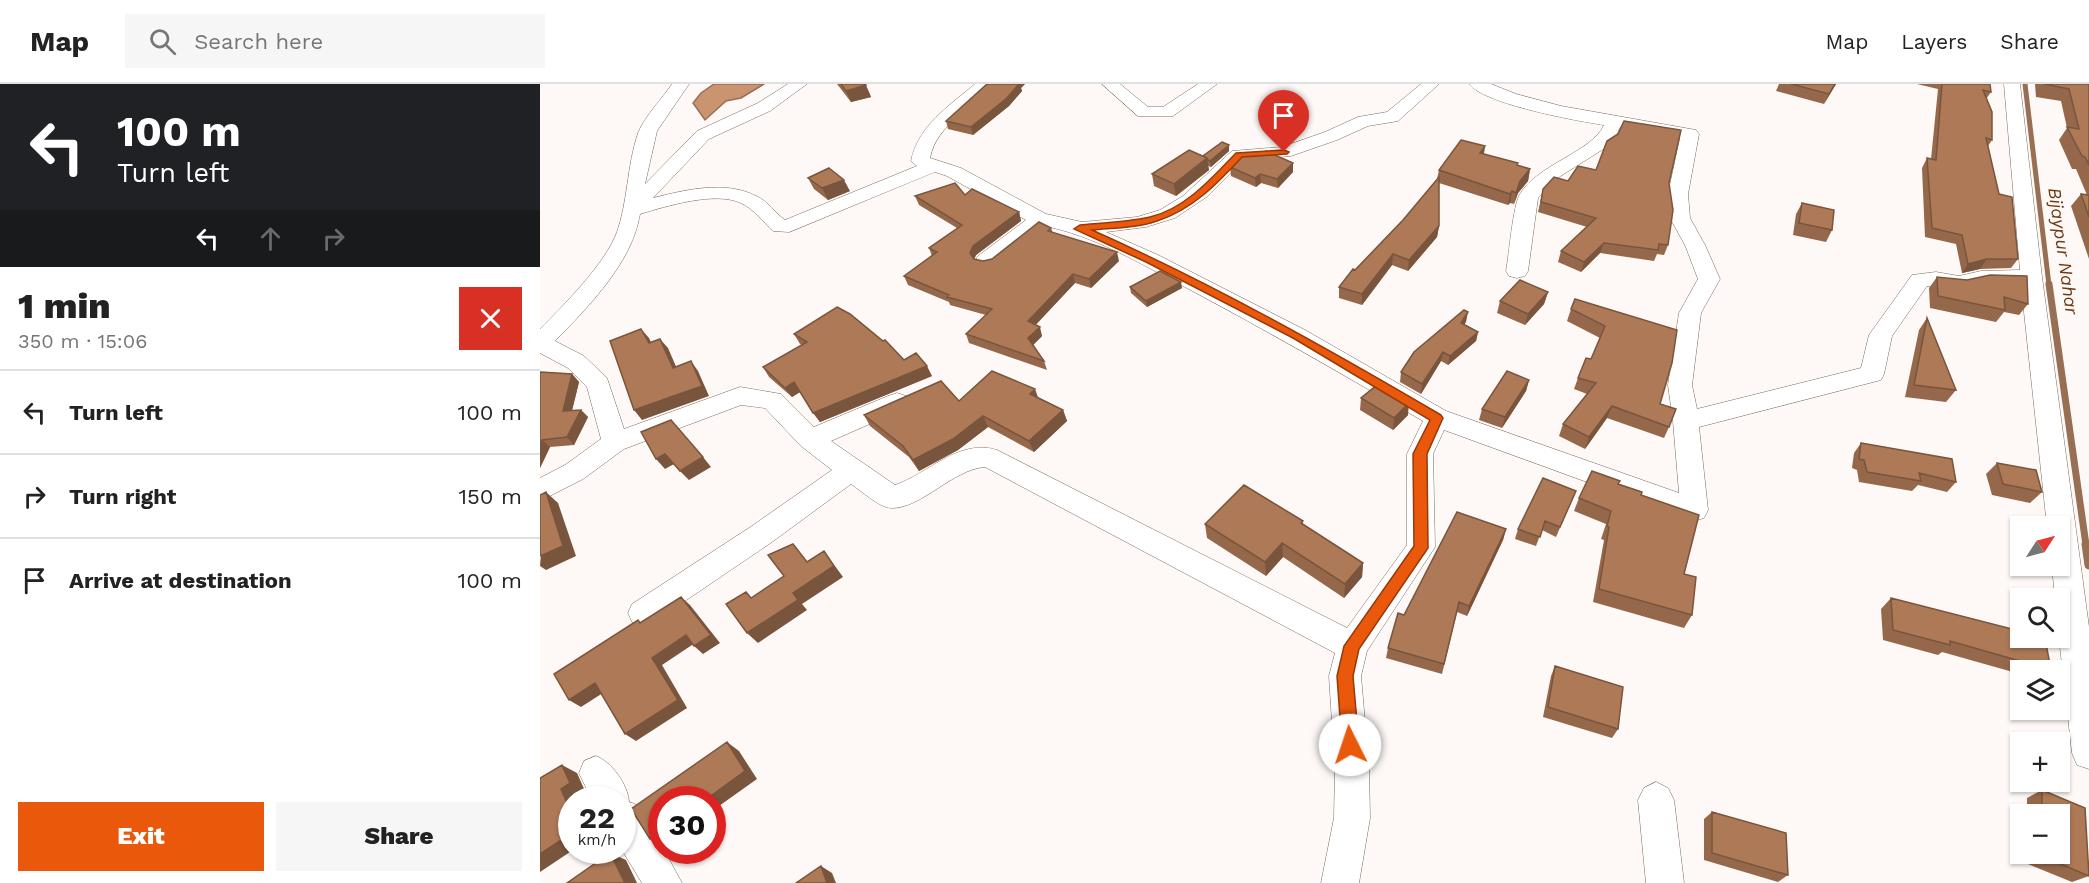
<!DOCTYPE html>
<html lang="en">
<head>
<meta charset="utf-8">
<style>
	body { margin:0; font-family:"Work Sans",sans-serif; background:#f6f6f6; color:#222; height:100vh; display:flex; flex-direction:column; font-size:22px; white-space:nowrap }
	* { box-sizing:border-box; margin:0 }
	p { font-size:20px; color:#767676 }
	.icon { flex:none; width:33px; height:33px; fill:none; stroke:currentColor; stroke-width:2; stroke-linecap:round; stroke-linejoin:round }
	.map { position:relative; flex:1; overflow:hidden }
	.panel { display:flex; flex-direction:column; background:#fff; width:540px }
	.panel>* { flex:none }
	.banner { background:#202124; color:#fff; overflow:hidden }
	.needle { width:39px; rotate:54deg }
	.controls { position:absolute; left:1470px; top:432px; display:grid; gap:12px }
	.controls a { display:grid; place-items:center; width:60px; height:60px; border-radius:0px; background:#fff; box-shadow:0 2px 4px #0004; font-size:30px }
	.speed { position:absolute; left:18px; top:702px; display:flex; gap:12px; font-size:30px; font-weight:700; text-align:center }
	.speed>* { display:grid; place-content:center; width:78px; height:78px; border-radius:50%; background:#fff; box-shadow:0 2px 4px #0004; line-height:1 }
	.speed small { font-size:15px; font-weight:400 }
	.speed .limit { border:9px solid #d22; background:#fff; color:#111 }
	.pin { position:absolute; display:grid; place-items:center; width:51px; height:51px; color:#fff; margin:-62px -26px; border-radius:50% 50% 50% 0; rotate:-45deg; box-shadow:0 0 6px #0007 }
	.pin .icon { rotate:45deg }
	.me { position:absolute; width:66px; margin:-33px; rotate:356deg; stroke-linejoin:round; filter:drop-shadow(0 0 4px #0008) }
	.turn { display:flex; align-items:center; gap:21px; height:126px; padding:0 18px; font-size:27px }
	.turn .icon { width:78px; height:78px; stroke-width:2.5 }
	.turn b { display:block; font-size:42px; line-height:51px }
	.lanes { display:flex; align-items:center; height:57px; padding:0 18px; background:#0003; justify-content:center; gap:30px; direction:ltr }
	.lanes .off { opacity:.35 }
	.round { display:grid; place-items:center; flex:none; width:63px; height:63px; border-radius:0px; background:#f6f6f6 }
	.headline { display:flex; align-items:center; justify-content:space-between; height:102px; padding:0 18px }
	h1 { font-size:36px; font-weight:800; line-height:45px }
	.cta { display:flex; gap:12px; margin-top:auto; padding:12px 18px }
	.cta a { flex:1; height:69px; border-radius:0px; background:#ea580c; color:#fff; font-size:24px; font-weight:800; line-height:69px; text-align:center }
	.cta a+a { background:#f6f6f6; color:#222 }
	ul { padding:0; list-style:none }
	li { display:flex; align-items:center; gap:18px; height:84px; padding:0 18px; border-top:2px solid #e0e0e0 }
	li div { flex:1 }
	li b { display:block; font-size:22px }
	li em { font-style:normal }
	header { display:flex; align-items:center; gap:36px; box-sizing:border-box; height:84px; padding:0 30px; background:#fff; border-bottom:2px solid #e0e0e0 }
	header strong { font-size:28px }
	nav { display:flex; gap:33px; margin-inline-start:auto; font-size:21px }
	.search { width:420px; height:54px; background:#f6f6f6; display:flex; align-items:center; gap:15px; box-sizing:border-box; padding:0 21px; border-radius:0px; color:#767676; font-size:22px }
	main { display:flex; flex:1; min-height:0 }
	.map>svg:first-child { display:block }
</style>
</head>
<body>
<header>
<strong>Map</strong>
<div class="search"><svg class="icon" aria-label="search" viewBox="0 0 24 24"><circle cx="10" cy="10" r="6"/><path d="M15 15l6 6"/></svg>Search here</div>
<nav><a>Map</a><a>Layers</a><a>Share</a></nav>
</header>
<main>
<section class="panel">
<div class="banner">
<div class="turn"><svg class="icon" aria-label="left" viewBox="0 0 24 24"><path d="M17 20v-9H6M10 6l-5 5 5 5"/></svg><div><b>100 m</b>Turn left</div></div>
<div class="lanes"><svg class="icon" aria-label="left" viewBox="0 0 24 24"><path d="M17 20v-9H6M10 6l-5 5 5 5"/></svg><svg class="icon off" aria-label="ahead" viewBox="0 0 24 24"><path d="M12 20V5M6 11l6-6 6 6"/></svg><svg class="icon off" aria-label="right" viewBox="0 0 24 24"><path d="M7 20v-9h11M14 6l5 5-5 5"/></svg></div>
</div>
<div class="headline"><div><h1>1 min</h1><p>350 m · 15:06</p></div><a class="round" style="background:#d93025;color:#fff"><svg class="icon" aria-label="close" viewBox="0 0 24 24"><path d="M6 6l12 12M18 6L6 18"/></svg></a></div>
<ul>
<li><svg class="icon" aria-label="left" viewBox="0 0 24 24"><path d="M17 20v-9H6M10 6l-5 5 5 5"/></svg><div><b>Turn left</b></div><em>100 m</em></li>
<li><svg class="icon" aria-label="right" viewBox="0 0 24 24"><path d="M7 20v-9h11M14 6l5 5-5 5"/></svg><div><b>Turn right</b></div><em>150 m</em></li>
<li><svg class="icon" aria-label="arrive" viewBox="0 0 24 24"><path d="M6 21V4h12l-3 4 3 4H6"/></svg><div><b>Arrive at destination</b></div><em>100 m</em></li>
</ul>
<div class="cta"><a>Exit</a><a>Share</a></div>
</section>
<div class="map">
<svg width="1549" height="799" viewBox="0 0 1549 799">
	<rect width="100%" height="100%" fill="#fef9f6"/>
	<!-- water -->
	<path fill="#ca9471" stroke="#976f55" stroke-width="1.5" d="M 174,0 L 224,0 L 201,14 L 186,17 L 165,36 L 153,19 L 161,9 Z"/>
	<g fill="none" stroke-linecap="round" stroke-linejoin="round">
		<!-- stream-far2 -->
		<path stroke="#976f55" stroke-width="5" d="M 1485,0 L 1509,201"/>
		<!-- stream-far1 -->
		<path stroke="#976f55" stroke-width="7" d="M 1509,200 L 1546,461"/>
		<!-- stream -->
		<path stroke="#976f55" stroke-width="9" d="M 1546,460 L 1549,481"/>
		<defs>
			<path id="street" d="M 132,0 L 149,0 L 117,47 L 105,100 L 157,47 L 218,19 L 248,0 L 267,0 L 230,27 L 169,55 L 113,114 C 145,106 185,96 216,112 C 228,117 235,129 245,136 L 377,82 L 371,77 C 378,42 409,22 435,0 L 453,0 C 434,27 397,38 390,74 L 421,84 L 506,130 L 542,138 L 597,133 L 620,126 L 643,112 L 692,67 L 742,63 L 785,48 L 818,33 L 847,28 L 881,0 L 899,0 L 858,37 L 828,42 L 797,56 L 751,72 L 704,76 L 668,112 L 635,134 L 606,143 L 566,148 L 618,171 L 765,246 L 906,327 L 1139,409 L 1133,337 L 1128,301 L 1139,229 L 1158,195 L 1145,161 L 1130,134 L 1128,110 L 1140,54 L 1080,43 L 1073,59 L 1019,93 L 998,114 L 988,187 L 985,192 L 977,194 L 969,192 L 966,187 C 969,171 973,121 980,110 C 998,80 1052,68 1064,41 C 1037,37 944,20 929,0 L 951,0 L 976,10 L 1021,22 L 1156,46 L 1159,50 L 1148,110 L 1150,134 L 1165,161 L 1180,195 L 1161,229 L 1152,301 L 1157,325 L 1321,284 L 1329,251 L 1372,191 L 1396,188 L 1419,192 L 1441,187 L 1480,186 L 1464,0 L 1480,0 L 1502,193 L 1549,543 L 1549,685 L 1537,681 L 1532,669 L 1519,554 L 1520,514 L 1515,514 L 1512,482 L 1520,482 L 1520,442 L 1507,442 L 1481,200 L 1441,201 L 1419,206 L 1387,202 L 1352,252 L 1344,290 L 1341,296 L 1159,343 L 1168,426 L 1164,434 L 1154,437 L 904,346 L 893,370 L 895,463 L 827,567 L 821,592 L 829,684 L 830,734 L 819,799 L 781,799 L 794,734 L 795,684 L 789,592 L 795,569 L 445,383 C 413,385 381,425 351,424 C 338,423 322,407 311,400 L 232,458 L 114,538 L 103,542 L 92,538 L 88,529 L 92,520 L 212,442 L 292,386 L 261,362 L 225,324 L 201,321 L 84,365 L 43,395 L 0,417 L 0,394 L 25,381 L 61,355 L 47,303 L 28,284 L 0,269 L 0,245 C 23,222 66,179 77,148 C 88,117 87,81 98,49 C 105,32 122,15 132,0 ZM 395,88 L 407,92 L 486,136 L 438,172 L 435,177 L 438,182 L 446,184 L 454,182 L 504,142 C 553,151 601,180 645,203 C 726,246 804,291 883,337 L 867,370 L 867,461 L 807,544 L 457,366 C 419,354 388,390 355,401 L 291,357 L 366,324 L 369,318 L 366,312 L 357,309 L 348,312 L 274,343 L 241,310 L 200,303 L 84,345 L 67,294 L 44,272 L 15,257 C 49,222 92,179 100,130 C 127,122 175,107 201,119 C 214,125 223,138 233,147 L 249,148 Z
				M 562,0 L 580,0 L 608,23 L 623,23 L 658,0 L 677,0 L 633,32 L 598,32 Z
				M 56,672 C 72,678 88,701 89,718 L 95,720 L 122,763 L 122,766 L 124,766 L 142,799 L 102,799 L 82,766 L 82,716 L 52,716 L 39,689 L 44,677 Z
				M 1116,698 L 1128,704 L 1134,716 L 1144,799 L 1106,799 L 1098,716 L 1104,704 Z"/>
		</defs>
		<!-- street casing -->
		<use href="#street" stroke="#7e695c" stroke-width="1"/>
		<!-- street -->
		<use href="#street" fill="#fff" fill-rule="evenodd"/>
	</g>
	<!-- wall -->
	<path fill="#95684b" d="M 297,0 L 325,0 L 331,13 L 311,18 Z
		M 485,0 L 481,4 L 482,7 L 469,22 L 433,51 L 408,45 L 406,37 Z
		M 1239,0 L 1296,0 L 1284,20 L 1236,7 Z
		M 1377,0 L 1450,0 L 1451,8 L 1446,15 L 1452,56 L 1448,62 L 1459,110 L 1478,175 L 1471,184 L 1440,185 L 1422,189 L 1416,160 L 1385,153 L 1382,84 L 1387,74 L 1391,75 L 1398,5 Z
		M 1495,0 L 1549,0 L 1549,175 L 1531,122 L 1541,110 L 1547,111 L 1536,85 L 1532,85 L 1519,56 L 1527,44 L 1521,17 L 1496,13 Z
		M 945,62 L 944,70 L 990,85 L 988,97 L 978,109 L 974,120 L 970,119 L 968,121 L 899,99 L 899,142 L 897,153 L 868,187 L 852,181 L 822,221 L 799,214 L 799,203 L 863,136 L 897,95 L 899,86 Z
		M 689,67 L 671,83 L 668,82 L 669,86 L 636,112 L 614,102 L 612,90 L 663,72 Z
		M 690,83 L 753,88 L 738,104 L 721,99 L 716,103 L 691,92 Z
		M 1056,86 L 1129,99 L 1128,161 L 1124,171 L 1117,170 L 1114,177 L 1060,169 L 1041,188 L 1018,178 L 1021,167 L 1047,143 L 998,128 L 1003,105 L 1028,97 Z
		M 268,94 L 310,107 L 288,116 L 274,105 Z
		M 425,111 L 479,128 L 481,137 L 436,171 L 434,175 L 443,177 L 452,175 L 511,144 L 513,149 L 579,177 L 551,204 L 535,199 L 495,241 L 502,252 L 493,261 L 504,277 L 507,286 L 429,259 L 426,250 L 446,231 L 410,221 L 409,218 L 368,201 L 364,192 L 392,172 L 389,164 L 417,144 L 379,121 L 375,112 Z
		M 1262,119 L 1292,146 L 1286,158 L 1253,151 L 1256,130 Z
		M 1397,193 L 1488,220 L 1479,231 L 1464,228 L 1456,238 L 1390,224 L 1389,204 Z
		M 590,203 L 642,204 L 607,223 L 591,209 Z
		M 1008,208 L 1004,220 L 985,241 L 957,229 L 960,217 Z
		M 1031,225 L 1137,246 L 1120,320 L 1129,343 L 1124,354 L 1067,334 L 1045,365 L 1019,352 L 1023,340 L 1047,310 L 1034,305 L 1038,294 L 1051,275 L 1060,254 L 1027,237 Z
		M 1387,234 L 1416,306 L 1406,318 L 1365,313 L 1379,246 Z
		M 926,238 L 924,240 L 938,248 L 936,257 L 908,281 L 901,277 L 881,310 L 860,298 L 861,288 Z
		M 254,250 L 364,276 L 392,292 L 280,338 L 260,308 L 252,313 L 229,293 L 223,283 L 262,261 L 260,260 Z
		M 0,288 L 32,290 L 39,298 L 32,326 L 41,326 L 48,333 L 34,361 L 10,363 L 0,384 Z
		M 989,296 L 986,307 L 962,344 L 939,336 L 942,325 Z
		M 498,313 L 523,326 L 527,337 L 494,368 L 448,343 L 418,366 L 379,387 L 369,373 L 330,342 L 324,331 L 419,317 Z
		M 821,314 L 868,331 L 853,346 L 820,326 Z
		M 1321,359 L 1416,398 L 1407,408 L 1378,401 L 1372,407 L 1319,398 L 1317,386 L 1312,384 L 1314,369 Z
		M 1457,379 L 1502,408 L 1490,419 L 1452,411 L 1446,390 Z
		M 1078,400 L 1101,411 L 1144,490 L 1152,531 L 1144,544 L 1053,518 L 1064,456 L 1061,455 L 1066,440 L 1034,427 L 1039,414 Z
		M 1036,407 L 1016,453 L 1002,446 L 996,462 L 975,455 L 978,445 Z
		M 763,437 L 763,441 L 823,479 L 822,493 L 804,514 L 743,473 L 726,492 L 667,454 L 665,440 Z
		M 966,445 L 963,456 L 927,532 L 917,528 L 902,590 L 846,574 L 848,564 L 864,531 Z
		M 1351,514 L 1511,586 L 1480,586 L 1480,590 L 1402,568 L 1398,571 L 1343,556 L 1341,525 Z
		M 1015,582 L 1078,645 L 1072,654 L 1003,633 L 1011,592 Z
		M 1502,706 L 1545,724 L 1549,792 L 1532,798 L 1488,780 L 1488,770 L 1520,770 L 1520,730 L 1487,730 L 1487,714 Z
		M 1172,728 L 1248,791 L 1238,798 L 1164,776 L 1164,735 Z"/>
	<!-- shaded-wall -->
	<path fill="#79553d" d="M 477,0 L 485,0 L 481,4 L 482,7 L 469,22 L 433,51 L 431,43 Z
		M 1295,0 L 1296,0 L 1284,20 L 1289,10 Z
		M 326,1 L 331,13 L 311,18 L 306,7 Z
		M 689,61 L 689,67 L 671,83 L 670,77 Z
		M 945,62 L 943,73 L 940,69 Z
		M 667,74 L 669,86 L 636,112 L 634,100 Z
		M 753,79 L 753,88 L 738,104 L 737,95 Z
		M 990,85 L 988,97 L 978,109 L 974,120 L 976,109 L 980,97 Z
		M 720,90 L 721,99 L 716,103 L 715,94 Z
		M 304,96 L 310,107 L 288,116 L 282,104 Z
		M 972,107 L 970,119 L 968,121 L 970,110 Z
		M 479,128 L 481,137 L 436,171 L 433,178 L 430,169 L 433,162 Z
		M 899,142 L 897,153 L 868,187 L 869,176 Z
		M 1064,159 L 1060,169 L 1041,188 L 1044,178 Z
		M 577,168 L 579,177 L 551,204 L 549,195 Z
		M 853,170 L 852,181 L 822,221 L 822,210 Z
		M 1447,175 L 1440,185 L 1422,189 L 1428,180 Z
		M 533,190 L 535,199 L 491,246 L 488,237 Z
		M 641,198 L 642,204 L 607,223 L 606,217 Z
		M 1008,208 L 1004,220 L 985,241 L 988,230 Z
		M 928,228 L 926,238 L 919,248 L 921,239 Z
		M 500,243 L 502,252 L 491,263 L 488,254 Z
		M 101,245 L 109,254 L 116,269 L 109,259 Z
		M 938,248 L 936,257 L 908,281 L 910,272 Z
		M 120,255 L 128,264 L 141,294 L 133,284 Z
		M 903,268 L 901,277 L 881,310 L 882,300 Z
		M 151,277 L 158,287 L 169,312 L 102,336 L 94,326 Z
		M 387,282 L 392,292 L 280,338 L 273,329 Z
		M 32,290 L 39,298 L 30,335 L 23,327 Z
		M 989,296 L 986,307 L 962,344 L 965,333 Z
		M 254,298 L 260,308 L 252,313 L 245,304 Z
		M 495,305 L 499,316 L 490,310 Z
		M 869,319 L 868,331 L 853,346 L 854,334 Z
		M 1072,322 L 1067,334 L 1045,365 L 1049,353 Z
		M 41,326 L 48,333 L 34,361 L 27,353 Z
		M 523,326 L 527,337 L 494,368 L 489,357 Z
		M 443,332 L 448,343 L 418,366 L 379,387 L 373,376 Z
		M 2,356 L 10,363 L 0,384 L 0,361 Z
		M 125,370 L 134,380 L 125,385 L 116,375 Z
		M 163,373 L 171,383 L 149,396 L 140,387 Z
		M 6,408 L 18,419 L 36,472 L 6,486 L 0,482 Z
		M 966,445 L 963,456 L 927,532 L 929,522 Z
		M 742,459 L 743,473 L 726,492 L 725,478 Z
		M 284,467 L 303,493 L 262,520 L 267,526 L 218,559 L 207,549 L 253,509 Z
		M 823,479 L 822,493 L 804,514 L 805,500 Z
		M 141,513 L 150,521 L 180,559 L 163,570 L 154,562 Z
		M 146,551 L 155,559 L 122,581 L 147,624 L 96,657 L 85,650 L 112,574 Z
		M 55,599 L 66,607 L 41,623 L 29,616 Z
		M 187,658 L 199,667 L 217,695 L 172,727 L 172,716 L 165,716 Z
		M 22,681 L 37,689 L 45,707 L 36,713 L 37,716 L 32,716 L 32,731 L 21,705 Z
		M 122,747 L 122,761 L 110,755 Z
		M 32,749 L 32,766 L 33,766 L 0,788 L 0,770 Z
		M 70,769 L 86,776 L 97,799 L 85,799 Z
		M 281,782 L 292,789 L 296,799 L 287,799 Z"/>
	<!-- building -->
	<path fill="#ad7957" stroke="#79553d" stroke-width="1.5" d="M 301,0 L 325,0 L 326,1 L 306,7 Z
		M 447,0 L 479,0 L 467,14 L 431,43 L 406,37 Z
		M 1251,0 L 1295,0 L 1289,10 Z
		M 1402,0 L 1450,0 L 1451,8 L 1443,6 L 1452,28 L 1452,56 L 1446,54 L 1459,110 L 1472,113 L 1478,175 L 1447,175 L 1428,180 L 1422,151 L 1392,144 L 1387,74 L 1396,76 Z
		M 1504,0 L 1549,0 L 1549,81 L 1545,73 L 1542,72 L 1527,43 L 1539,45 L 1529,5 Z
		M 1084,37 L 1141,46 L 1129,99 L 1133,126 L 1128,161 L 1119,160 L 1118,166 L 1064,159 L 1044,178 L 1021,167 L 1056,134 L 1001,118 L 1003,105 L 1014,93 L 1028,97 L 1038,82 L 1056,86 L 1067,57 L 1078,50 Z
		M 921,56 L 945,62 L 940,69 L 978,79 L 977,81 L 990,85 L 980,97 L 976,109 L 972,107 L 970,110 L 899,86 Z
		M 682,58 L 689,61 L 670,77 L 668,76 L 667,74 L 663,72 Z
		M 649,66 L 667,74 L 634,100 L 612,90 Z
		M 726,67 L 753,79 L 737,95 L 720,90 L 715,94 L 690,83 L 704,69 L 722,70 Z
		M 289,84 L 304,96 L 282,104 L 268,94 Z
		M 899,93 L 899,142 L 869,176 L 853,170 L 822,210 L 799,203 L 813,185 L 815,186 L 863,136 Z
		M 415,99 L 425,111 L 432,105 L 479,128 L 433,162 L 430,169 L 434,175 L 443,177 L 452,175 L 499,138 L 511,144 L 508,147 L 577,168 L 549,195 L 533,190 L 488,237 L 500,243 L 488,254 L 504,277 L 426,250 L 452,225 L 407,213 L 409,211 L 364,192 L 397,168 L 389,164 L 422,141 L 375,112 Z
		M 1541,110 L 1549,111 L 1549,133 Z
		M 1262,119 L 1294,126 L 1292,146 L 1259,139 Z
		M 620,187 L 641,198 L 606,217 L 590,203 Z
		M 1450,191 L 1487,192 L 1488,220 L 1464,213 L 1465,226 L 1398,212 L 1397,193 L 1427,196 Z
		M 980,196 L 1008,208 L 988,230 L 960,217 Z
		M 1035,215 L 1137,246 L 1132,279 L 1120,320 L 1136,325 L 1129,343 L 1072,322 L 1049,353 L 1023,340 L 1056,299 L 1038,294 L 1046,274 L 1051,275 L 1065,242 L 1031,225 Z
		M 297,223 L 310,230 L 343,257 L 345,256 L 364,276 L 376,269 L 387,282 L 273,329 L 254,298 L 245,304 L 223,283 L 267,258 L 254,250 Z
		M 924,226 L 928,228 L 921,239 L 938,248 L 910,272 L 903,268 L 882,300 L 861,288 L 874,268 Z
		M 1387,234 L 1416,306 L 1374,301 Z
		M 101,245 L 109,259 L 120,255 L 133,284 L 151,277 L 162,302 L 94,326 L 70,257 Z
		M 452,287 L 495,305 L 490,310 L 523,326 L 489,357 L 443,332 L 413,355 L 373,376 L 363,362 L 324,331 L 401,297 L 419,317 Z
		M 967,287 L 989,296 L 965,333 L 942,325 Z
		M 0,288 L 32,290 L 23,327 L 41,326 L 27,353 L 2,356 L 0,361 Z
		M 837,301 L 869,319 L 854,334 L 821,314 Z
		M 131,336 L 163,373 L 140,387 L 125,370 L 116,375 L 101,348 Z
		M 1321,359 L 1412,375 L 1416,398 L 1379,389 L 1381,397 L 1327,388 L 1324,376 L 1319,375 Z
		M 1457,379 L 1496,386 L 1502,408 L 1463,400 Z
		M 1052,387 L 1080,397 L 1078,400 L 1102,408 L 1101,411 L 1159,431 L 1144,490 L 1156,493 L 1152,531 L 1059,505 L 1069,443 L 1067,442 L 1071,427 L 1039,414 Z
		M 1003,394 L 1036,407 L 1020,443 L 1005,437 L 1000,453 L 978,445 Z
		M 704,401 L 763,437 L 761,439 L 823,479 L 805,500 L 742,459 L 725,478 L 665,440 Z
		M 6,408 L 23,462 L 0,472 L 0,411 Z
		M 917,428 L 966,445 L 929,522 L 919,518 L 904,580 L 848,564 L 858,529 L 864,531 Z
		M 253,460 L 267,478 L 284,467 L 294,482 L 253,509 L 258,516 L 207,549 L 186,520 L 206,508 L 211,514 L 244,492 L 228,471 Z
		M 141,513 L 171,551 L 154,562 L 146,551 L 112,574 L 138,616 L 85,650 L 55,599 L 29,616 L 14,590 L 98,536 L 100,539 Z
		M 1351,514 L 1480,547 L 1480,554 L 1505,554 L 1511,586 L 1410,557 L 1410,561 L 1353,546 Z
		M 1015,582 L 1083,603 L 1078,645 L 1008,623 Z
		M 187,658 L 205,687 L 165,716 L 122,716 L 122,747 L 110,755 L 91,725 Z
		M 22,681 L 30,699 L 21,705 L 32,731 L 32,749 L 0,770 L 0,694 Z
		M 1502,706 L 1545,724 L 1549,792 L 1504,773 L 1504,770 L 1520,770 L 1520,730 L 1502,730 Z
		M 1172,728 L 1246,749 L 1248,791 L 1172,769 Z
		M 70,769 L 85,799 L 27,799 Z
		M 281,782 L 287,799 L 256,799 Z"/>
	<!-- route -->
	<path fill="#ea580c" stroke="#983908" stroke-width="1.5" d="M 744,66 L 749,68 L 747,70 L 702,73 C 677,100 652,126 617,137 C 597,144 573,144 552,146 C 673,200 787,264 901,331 L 903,334 L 887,370 L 888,464 L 819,565 L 813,592 L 819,661 L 816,666 L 810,669 L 804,666 L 802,661 L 797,592 L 804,562 L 874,462 L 873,370 L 890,336 L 753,254 L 606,178 L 534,145 L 540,141 C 563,139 587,138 610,133 C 645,125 672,94 696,69 Z"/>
	<g text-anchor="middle" stroke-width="5" stroke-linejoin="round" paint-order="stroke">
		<!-- water labels -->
		<g font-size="18" font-style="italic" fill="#6e3a13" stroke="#fef9f6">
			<text transform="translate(1523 167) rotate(82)" y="6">Bijaypur Nahar</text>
		</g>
	</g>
</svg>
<div class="controls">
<a><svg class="needle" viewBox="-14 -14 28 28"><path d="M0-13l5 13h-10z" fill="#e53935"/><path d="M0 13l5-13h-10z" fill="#767676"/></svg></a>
<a><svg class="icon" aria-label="search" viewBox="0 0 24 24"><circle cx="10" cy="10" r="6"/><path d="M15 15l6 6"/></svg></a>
<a><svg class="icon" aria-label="layers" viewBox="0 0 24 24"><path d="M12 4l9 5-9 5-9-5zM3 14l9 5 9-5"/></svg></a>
<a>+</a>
<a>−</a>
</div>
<div class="speed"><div>22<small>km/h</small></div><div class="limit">30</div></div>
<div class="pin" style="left:744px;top:68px;background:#d93025"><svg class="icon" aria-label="arrive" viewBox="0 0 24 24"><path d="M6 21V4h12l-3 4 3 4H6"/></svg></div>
<svg class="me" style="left:810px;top:661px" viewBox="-20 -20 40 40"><circle r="19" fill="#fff"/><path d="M0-13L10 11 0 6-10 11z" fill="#ea580c"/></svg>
</div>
</main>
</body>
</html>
